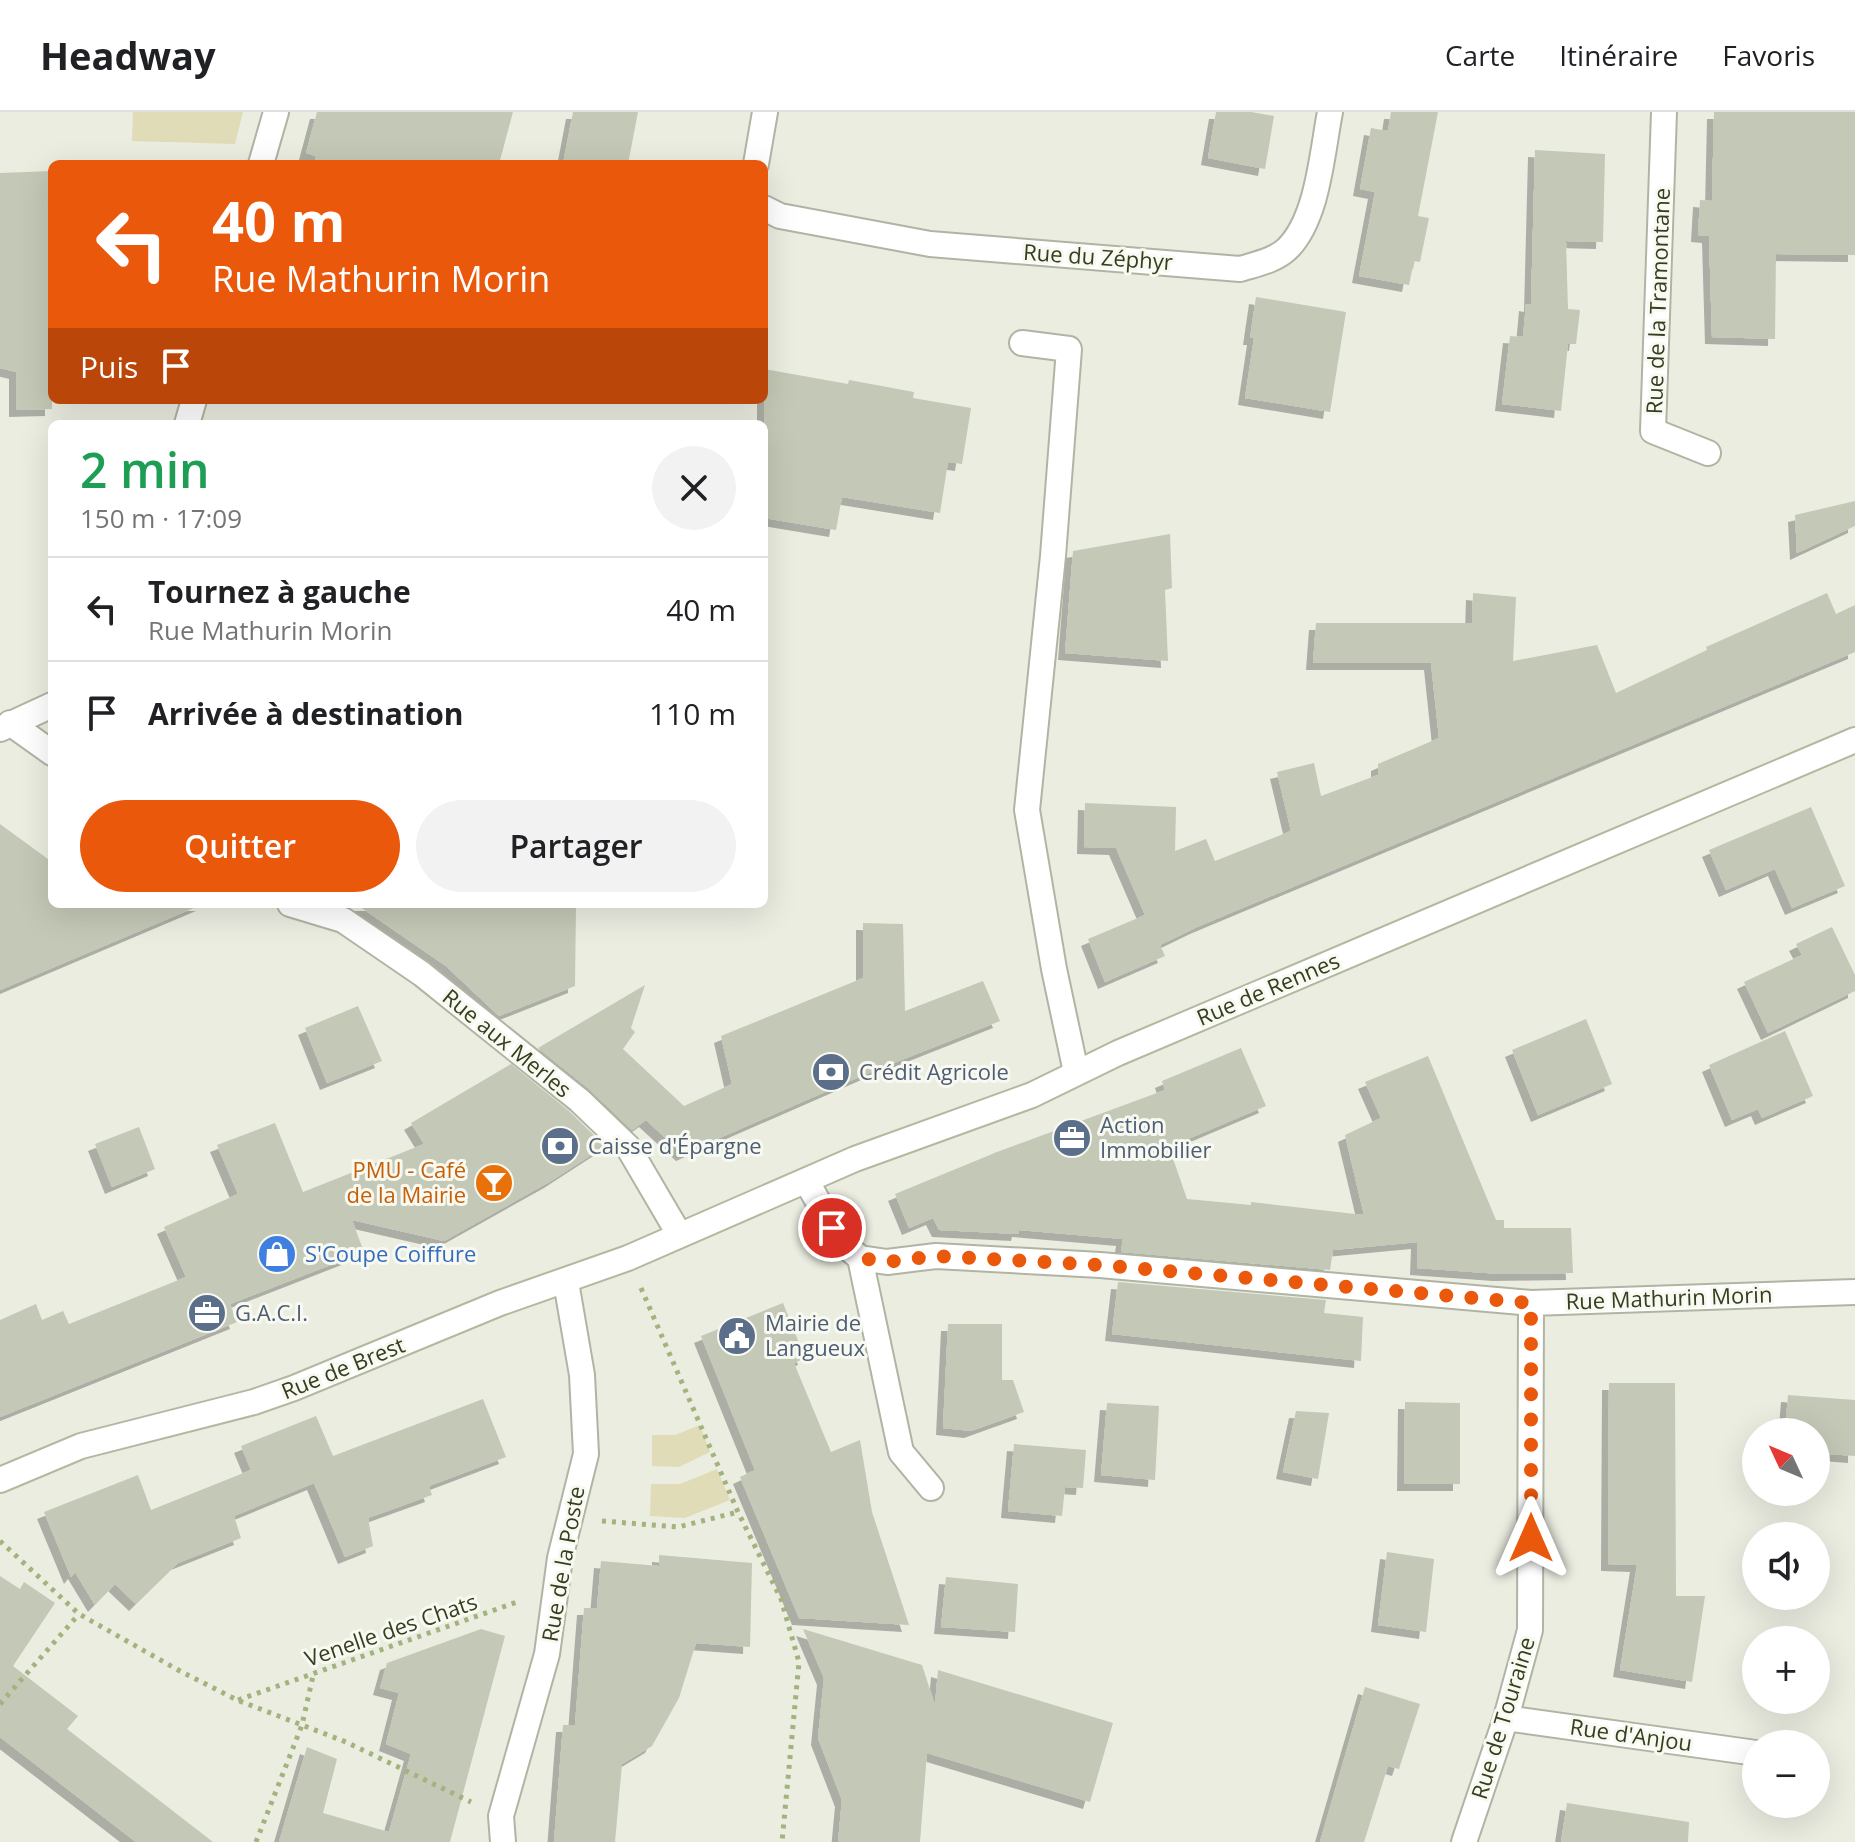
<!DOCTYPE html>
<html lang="fr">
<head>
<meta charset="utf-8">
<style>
	body { margin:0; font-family:"Open Sans",sans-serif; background:#f2f2f2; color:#202124; height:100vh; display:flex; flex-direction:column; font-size:30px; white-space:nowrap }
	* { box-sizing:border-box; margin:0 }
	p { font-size:26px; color:#757577 }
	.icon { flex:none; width:44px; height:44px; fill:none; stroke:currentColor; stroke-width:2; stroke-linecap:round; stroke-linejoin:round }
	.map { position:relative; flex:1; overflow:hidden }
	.drawer { position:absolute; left:48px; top:308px; width:720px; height:488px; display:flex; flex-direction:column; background:#fff; border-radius:12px; box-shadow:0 8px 32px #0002 }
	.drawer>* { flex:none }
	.top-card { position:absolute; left:48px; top:48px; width:720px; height:244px; border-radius:12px; box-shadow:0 8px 32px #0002; background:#ea580c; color:#fff; overflow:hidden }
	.needle { width:52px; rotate:314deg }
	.buttons { position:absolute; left:1742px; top:1306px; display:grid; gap:16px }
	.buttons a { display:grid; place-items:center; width:88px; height:88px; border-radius:50%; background:#fff; box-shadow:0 8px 32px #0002; font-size:40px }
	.pin { position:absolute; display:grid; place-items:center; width:68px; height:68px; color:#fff; margin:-34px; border:4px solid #fff; border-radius:50%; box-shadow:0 2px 8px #0007 }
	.me { position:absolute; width:88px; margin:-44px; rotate:0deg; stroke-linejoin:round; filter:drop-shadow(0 0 6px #0008) }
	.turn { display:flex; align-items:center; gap:28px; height:168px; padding:0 32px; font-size:36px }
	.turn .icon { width:104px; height:104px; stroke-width:2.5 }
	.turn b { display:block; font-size:56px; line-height:68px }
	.then { display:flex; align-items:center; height:76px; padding:0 32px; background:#0003; gap:16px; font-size:30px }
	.round { display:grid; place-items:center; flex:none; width:84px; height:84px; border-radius:42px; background:#f2f2f2 }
	.head { display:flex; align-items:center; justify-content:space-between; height:136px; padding:0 32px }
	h1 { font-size:48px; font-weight:600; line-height:60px; color:#1e9e55 }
	.action { display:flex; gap:16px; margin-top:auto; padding:16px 32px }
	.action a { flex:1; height:92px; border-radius:48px; background:#ea580c; color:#fff; font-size:32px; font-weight:600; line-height:92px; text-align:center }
	.action a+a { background:#f2f2f2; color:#202124 }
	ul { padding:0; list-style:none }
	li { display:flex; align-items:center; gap:24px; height:104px; padding:0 32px; border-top:2px solid #e0e0e0 }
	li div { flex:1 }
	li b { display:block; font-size:30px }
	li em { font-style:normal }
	header { display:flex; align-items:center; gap:48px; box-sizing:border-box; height:112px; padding:0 40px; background:#fff; border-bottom:2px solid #e0e0e0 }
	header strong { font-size:38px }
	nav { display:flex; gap:44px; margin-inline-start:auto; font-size:28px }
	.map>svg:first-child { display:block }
</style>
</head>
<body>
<header>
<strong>Headway</strong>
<nav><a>Carte</a><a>Itinéraire</a><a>Favoris</a></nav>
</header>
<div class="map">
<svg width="1855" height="1730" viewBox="0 0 1855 1730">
	<defs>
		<filter id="shadow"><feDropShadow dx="-7" dy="7" stdDeviation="0" flood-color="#0004"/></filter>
	</defs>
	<rect width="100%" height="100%" fill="#ebede1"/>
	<!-- green -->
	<path fill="#e0dcb7" d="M 133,0 L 243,0 L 235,32 L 132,29 Z
		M 700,1313 L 710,1340 L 679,1355 L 652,1354 L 652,1323 L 675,1323 Z
		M 717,1357 L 730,1388 L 685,1406 L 650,1404 L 651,1372 L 680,1372 Z"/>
	<!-- building -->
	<path fill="#c4c8b6" filter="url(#shadow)" d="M 317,0 L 513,0 L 499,52 L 314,52 L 316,44 L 306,41 Z
		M 573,0 L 638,0 L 628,52 L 563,52 Z
		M 1216,0 L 1251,0 L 1274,4 L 1265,57 L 1208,46 Z
		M 1391,0 L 1438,0 L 1418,104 L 1429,106 L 1420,150 L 1414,149 L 1409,173 L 1359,164 L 1375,80 L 1360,77 L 1371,16 L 1388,19 Z
		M 1714,0 L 1855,0 L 1855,143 L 1776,142 L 1775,227 L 1712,225 L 1709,124 L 1698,123 L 1700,88 L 1712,89 Z
		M 1535,38 L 1605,42 L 1603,130 L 1566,129 L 1568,197 L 1580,198 L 1576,232 L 1568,232 L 1561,299 L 1502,292 L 1510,224 L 1523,225 L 1526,192 L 1531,193 Z
		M 52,59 L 52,297 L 16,298 L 16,260 L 0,256 L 0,61 Z
		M 1256,185 L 1346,200 L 1330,300 L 1245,286 L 1254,226 L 1250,226 Z
		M 764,257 L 848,272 L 849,268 L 914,280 L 913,286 L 971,296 L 962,352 L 948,350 L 940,401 L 842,385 L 836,418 L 764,406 Z
		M 1855,389 L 1855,414 L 1797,441 L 1795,403 Z
		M 1170,422 L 1172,476 L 1165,478 L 1168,549 L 1065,541 L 1073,439 Z
		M 1473,481 L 1516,485 L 1513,549 L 1597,533 L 1616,581 L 1707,538 L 1706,535 L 1827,481 L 1836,502 L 1855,493 L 1855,540 L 1197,815 L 1160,833 L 1165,844 L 1105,870 L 1088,827 L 1145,803 L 1116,736 L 1084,735 L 1085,691 L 1176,695 L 1175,739 L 1206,727 L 1215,749 L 1291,719 L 1277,660 L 1314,651 L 1321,684 L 1378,663 L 1378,652 L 1439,626 L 1431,551 L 1313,551 L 1316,511 L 1472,511 Z
		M 1811,695 L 1845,774 L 1792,796 L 1775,757 L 1726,778 L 1709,738 Z
		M 0,712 L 52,750 L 52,792 L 203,792 L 0,878 Z
		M 356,792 L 576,792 L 575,874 L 499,904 L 446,854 Z
		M 863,811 L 903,812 L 905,899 L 983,869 L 1000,909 L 866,962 L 683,1042 L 646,1008 L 632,1018 L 588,976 L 538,936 L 645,873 L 631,916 L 635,920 L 623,937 L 684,994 L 732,972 L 721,924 L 863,866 Z
		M 1832,815 L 1855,863 L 1855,879 L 1768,921 L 1744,870 L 1802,843 L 1796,832 Z
		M 358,894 L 382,949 L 327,971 L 305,916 Z
		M 1586,907 L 1612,972 L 1538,1003 L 1512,938 Z
		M 1785,919 L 1813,984 L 1762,1006 L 1758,997 L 1732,1008 L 1709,953 Z
		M 1241,936 L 1266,994 L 1169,1035 L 1187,1087 L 1251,1093 L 1251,1090 L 1364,1103 L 1345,1023 L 1381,1006 L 1365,970 L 1428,944 L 1496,1108 L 1504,1108 L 1504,1116 L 1571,1116 L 1573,1161 L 1500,1162 L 1417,1156 L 1418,1130 L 1333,1138 L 1330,1158 L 1121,1140 L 1123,1127 L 1019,1118 L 1018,1122 L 939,1118 L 933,1106 L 909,1116 L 895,1082 L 997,1040 L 1165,978 L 1162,969 Z
		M 511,952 L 569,999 L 605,1034 L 551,1069 L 444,1129 L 352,1108 L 364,1140 L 230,1192 L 237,1210 L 0,1305 L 0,1208 L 36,1192 L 42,1208 L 63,1199 L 69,1212 L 186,1165 L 164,1115 L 238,1082 L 217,1033 L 275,1011 L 303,1080 L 424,1032 L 411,1011 Z
		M 139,1015 L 155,1057 L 112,1075 L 95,1032 Z
		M 1118,1170 L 1326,1188 L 1324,1201 L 1363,1205 L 1361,1249 L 1112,1222 Z
		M 783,1191 L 805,1246 L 794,1251 L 831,1340 L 860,1328 L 872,1400 L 909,1513 L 799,1506 L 740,1365 L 755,1358 L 701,1224 Z
		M 948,1212 L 1002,1212 L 1002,1268 L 1013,1268 L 1024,1300 L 971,1319 L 943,1316 Z
		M 1609,1271 L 1675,1271 L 1676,1484 L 1705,1484 L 1692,1570 L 1620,1558 L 1637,1453 L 1608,1452 Z
		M 1788,1283 L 1855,1288 L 1855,1344 L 1816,1341 L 1816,1320 L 1785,1320 Z
		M 483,1287 L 506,1345 L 429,1374 L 432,1383 L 368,1406 L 373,1434 L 345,1445 L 314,1371 L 234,1404 L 241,1426 L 178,1451 L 136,1492 L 115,1472 L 95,1493 L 75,1460 L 71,1465 L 44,1400 L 138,1363 L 151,1398 L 251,1358 L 241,1334 L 316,1304 L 333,1344 Z
		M 1405,1290 L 1460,1291 L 1460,1372 L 1404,1372 Z
		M 1107,1291 L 1159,1294 L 1155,1368 L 1101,1363 Z
		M 1296,1299 L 1329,1301 L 1318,1367 L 1283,1360 Z
		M 1014,1332 L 1086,1338 L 1083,1376 L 1065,1375 L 1062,1404 L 1008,1399 Z
		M 1387,1440 L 1434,1447 L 1426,1520 L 1378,1513 Z
		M 659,1443 L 752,1451 L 750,1535 L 696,1531 L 679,1586 L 652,1634 L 622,1652 L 615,1730 L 554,1730 L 563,1613 L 575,1613 L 584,1496 L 597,1496 L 601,1449 L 659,1454 Z
		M 0,1464 L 20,1477 L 24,1470 L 55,1491 L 13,1554 L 78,1604 L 67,1617 L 213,1730 L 136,1730 L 0,1625 Z
		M 946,1465 L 1018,1472 L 1015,1520 L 941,1515 Z
		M 481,1517 L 505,1524 L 450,1730 L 279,1730 L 307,1635 L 337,1647 L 323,1701 L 389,1720 L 411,1642 L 386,1632 L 399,1581 L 380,1576 L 387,1551 Z
		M 803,1517 L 922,1553 L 935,1593 L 938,1558 L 1113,1611 L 1090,1690 L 927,1641 L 920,1730 L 838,1730 L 842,1688 L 818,1626 L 824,1566 Z
		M 1365,1575 L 1420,1592 L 1399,1657 L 1388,1654 L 1364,1730 L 1320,1730 Z
		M 1567,1691 L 1689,1710 L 1688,1730 L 1561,1730 Z"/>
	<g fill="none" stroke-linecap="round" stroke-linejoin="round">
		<defs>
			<path id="minor" d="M 1664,0 L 1653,319 L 1708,341
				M 261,52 L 276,0
				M 756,52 L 765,0
				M 764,96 L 780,104 L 930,132 L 1240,157 C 1256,152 1274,149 1287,137 C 1318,107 1322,41 1330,0
				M 1022,231 L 1069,237 L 1053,444 L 1027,698 L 1054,857 L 1076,960
				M 187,312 L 194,288
				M 10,611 L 52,641
				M 0,617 L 52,593
				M 290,792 L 343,808 L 422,862 L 579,988 L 628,1035 L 679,1122
				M 807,1070 L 841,1130 L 860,1146 L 887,1150 L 936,1144 L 1100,1153 L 1531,1191 L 1855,1180
				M 860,1146 L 901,1340 L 931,1376
				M 1506,1606 L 1756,1641
				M 503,1730 L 501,1704 L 547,1542 L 560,1446 L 586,1342 L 582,1263 L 566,1170
				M 1464,1730 L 1506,1606 L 1530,1518 L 1531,1191"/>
			<path id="secondary" d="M 0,1368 L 81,1334 L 254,1290 L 294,1276 L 500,1191 L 628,1146 L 855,1047 L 1032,983 L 1118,941 L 1855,628"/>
		</defs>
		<!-- minor casing -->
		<use href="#minor" stroke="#b0b5a3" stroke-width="28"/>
		<!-- secondary casing -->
		<use href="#secondary" stroke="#b2b99e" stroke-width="28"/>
		<!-- path -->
		<path stroke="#a3b37e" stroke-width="5" stroke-dasharray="4 6" stroke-linecap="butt" d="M 641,1176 L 738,1400 L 781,1487 L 799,1550 L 782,1730
			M 602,1409 L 678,1415 L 738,1400
			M 0,1429 L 79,1502 L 180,1559 L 237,1588 L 346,1630 L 471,1690
			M 238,1588 L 520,1489
			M 0,1592 L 79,1502
			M 256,1730 L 302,1613 L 313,1564"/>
		<!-- minor -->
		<use href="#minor" stroke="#fff" stroke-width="24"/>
		<!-- secondary -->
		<use href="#secondary" stroke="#fff" stroke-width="24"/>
	</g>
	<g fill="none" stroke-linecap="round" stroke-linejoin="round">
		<!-- route -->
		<path stroke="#ea580c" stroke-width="14" stroke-dasharray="0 25.2" d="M 832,1116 L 841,1130 L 860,1146 L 887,1150 L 936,1144 L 1100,1153 L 1531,1191 L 1531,1426"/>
	</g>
	<!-- icons -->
	<defs>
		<symbol id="bank-disc" viewBox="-11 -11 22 22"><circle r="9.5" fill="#5c6f8a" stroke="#f8f9f1"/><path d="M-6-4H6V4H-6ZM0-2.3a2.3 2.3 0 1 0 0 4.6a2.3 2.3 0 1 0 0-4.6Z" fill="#fff"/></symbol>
		<symbol id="office-disc" viewBox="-11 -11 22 22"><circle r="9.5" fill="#5c6f8a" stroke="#f8f9f1"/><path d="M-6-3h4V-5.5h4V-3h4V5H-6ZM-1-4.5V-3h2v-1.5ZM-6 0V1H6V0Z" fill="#fff"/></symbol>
		<symbol id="bar-disc" viewBox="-11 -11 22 22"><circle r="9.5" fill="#e8710a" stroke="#f8f9f1"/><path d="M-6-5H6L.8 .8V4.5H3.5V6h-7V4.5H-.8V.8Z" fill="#fff"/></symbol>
		<symbol id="shop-disc" viewBox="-11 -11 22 22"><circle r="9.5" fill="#3f7fe0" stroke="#f8f9f1"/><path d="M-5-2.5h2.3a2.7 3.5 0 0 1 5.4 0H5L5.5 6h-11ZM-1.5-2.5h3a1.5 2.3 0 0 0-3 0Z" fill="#fff"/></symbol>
		<symbol id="civic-disc" viewBox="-11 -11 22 22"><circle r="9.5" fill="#5c6f8a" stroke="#f8f9f1"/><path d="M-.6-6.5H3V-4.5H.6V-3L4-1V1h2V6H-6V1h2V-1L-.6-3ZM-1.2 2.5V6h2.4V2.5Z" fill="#fff"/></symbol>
	</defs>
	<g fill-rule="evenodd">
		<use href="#bank-disc" x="809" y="938" width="44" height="44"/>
		<use href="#office-disc" x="1050" y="1004" width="44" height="44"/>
		<use href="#bank-disc" x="538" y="1012" width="44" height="44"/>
		<use href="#bar-disc" x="472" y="1049" width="44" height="44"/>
		<use href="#shop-disc" x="255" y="1120" width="44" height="44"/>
		<use href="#office-disc" x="185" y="1179" width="44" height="44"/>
		<use href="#civic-disc" x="715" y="1202" width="44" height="44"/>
	</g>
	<g text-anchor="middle" stroke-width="6" stroke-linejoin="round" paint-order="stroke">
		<!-- street labels -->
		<g font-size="22" fill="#343f1f" stroke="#f8f9f1">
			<text transform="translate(1098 145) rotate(4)" y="8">Rue du Zéphyr</text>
			<text transform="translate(1658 189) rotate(-88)" y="8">Rue de la Tramontane</text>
			<text transform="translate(1268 877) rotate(-23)" y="8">Rue de Rennes</text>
			<text transform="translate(507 931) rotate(39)" y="8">Rue aux Merles</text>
			<text transform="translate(1669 1186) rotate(-2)" y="8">Rue Mathurin Morin</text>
			<text transform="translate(343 1256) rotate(-22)" y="8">Rue de Brest</text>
			<text transform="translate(563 1452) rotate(-80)" y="8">Rue de la Poste</text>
			<text transform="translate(391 1518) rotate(-19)" y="8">Venelle des Chats</text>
			<text transform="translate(1503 1606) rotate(-73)" y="8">Rue de Touraine</text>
			<text transform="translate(1631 1623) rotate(8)" y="8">Rue d'Anjou</text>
		</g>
		<!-- service labels -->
		<g font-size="22" fill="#4e5e75" stroke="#f8f9f1" text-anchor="start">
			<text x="859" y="968">Crédit Agricole</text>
			<text x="1100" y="1021">Action<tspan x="1100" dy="25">Immobilier</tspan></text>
			<text x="588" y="1042">Caisse d'Épargne</text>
			<text x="235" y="1209">G.A.C.I.</text>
			<text x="765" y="1219">Mairie de<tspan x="765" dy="25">Langueux</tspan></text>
		</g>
		<!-- food labels -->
		<g font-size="22" fill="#c56008" stroke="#f8f9f1" text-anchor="end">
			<text x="466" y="1066">PMU - Café<tspan x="466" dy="25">de la Mairie</tspan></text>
		</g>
		<!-- shop labels -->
		<g font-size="22" fill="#366cbe" stroke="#f8f9f1" text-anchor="start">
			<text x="305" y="1150">S'Coupe Coiffure</text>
		</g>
	</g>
</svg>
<div class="buttons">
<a><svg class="needle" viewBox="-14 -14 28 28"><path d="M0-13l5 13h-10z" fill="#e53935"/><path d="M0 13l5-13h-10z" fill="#757577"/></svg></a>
<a><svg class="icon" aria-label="sound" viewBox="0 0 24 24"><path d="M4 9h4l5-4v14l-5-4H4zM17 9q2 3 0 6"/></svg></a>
<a>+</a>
<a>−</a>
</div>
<div class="pin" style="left:832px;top:1116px;background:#d93025"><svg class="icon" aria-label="arrive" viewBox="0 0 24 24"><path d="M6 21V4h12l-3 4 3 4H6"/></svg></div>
<svg class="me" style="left:1531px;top:1426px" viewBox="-20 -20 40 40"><path d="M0-17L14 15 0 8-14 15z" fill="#ea580c" stroke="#fff" stroke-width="4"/></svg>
<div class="top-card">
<div class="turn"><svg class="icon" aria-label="left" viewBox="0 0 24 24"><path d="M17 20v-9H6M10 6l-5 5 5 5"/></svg><div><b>40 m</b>Rue Mathurin Morin</div></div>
<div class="then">Puis<svg class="icon" aria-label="arrive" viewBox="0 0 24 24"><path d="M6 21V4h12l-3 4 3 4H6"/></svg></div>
</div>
<section class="drawer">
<div class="head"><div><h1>2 min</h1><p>150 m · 17:09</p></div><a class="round"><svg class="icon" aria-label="close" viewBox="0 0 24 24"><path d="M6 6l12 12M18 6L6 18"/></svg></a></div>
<ul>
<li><svg class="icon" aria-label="left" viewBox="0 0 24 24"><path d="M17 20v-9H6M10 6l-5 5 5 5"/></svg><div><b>Tournez à gauche</b><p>Rue Mathurin Morin</p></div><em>40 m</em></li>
<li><svg class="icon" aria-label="arrive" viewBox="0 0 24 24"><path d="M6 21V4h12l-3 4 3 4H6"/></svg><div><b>Arrivée à destination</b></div><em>110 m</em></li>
</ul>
<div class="action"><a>Quitter</a><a>Partager</a></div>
</section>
</div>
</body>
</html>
